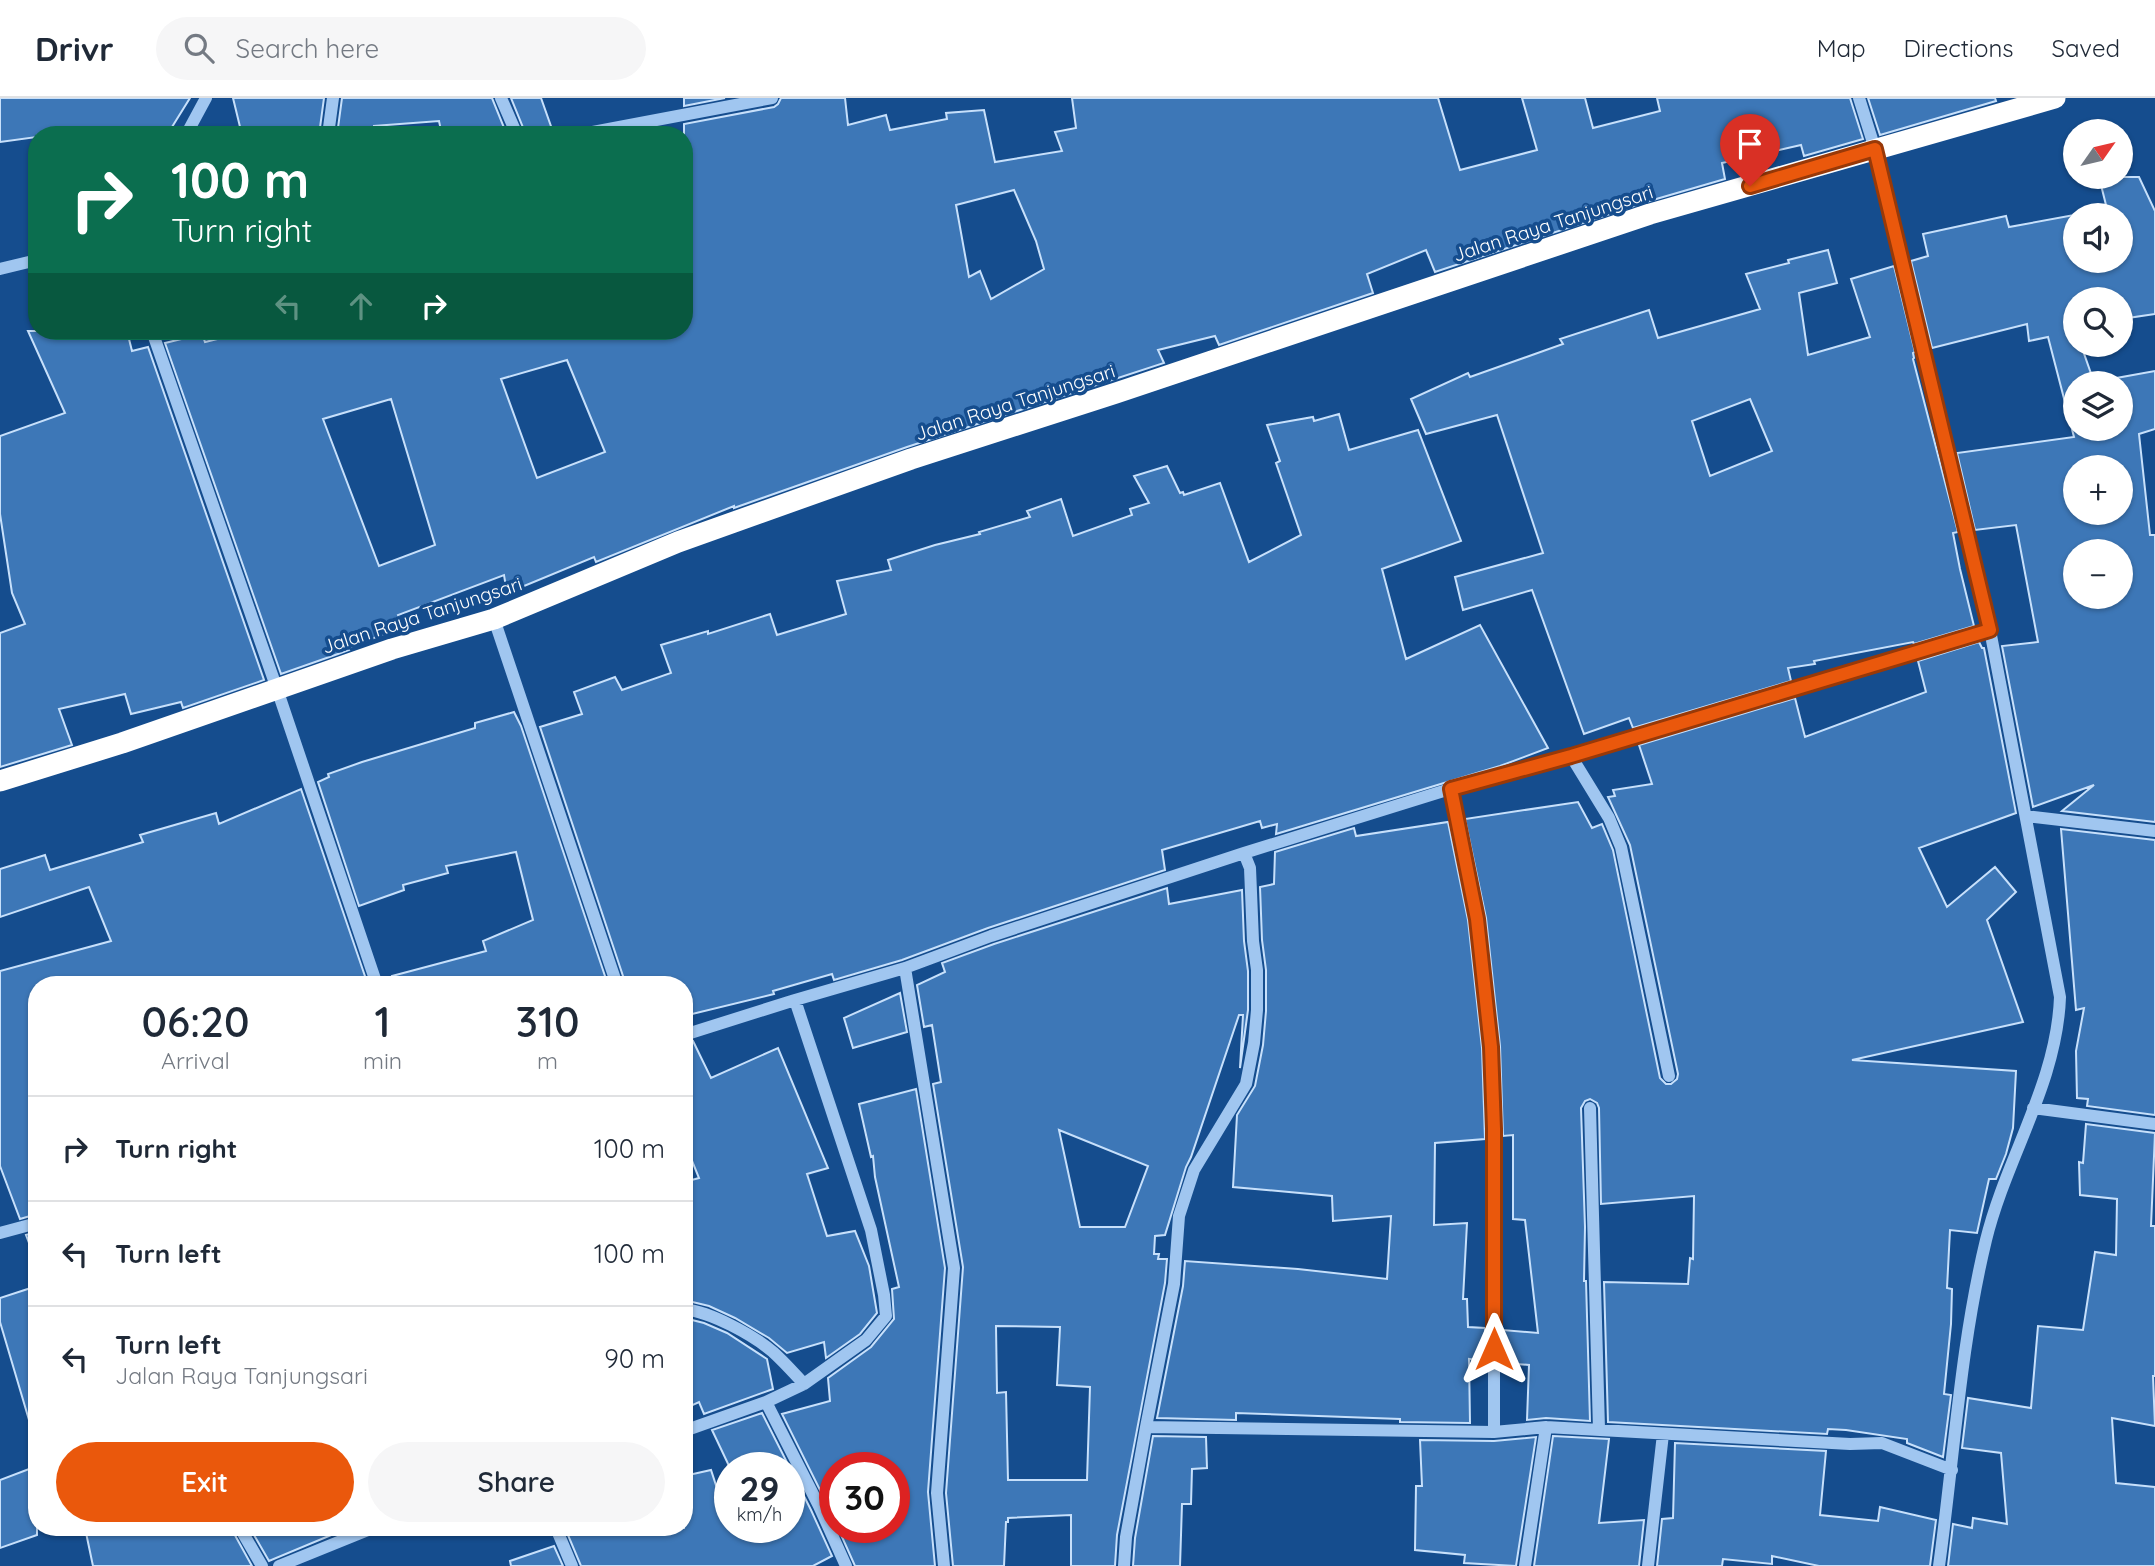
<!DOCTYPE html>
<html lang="en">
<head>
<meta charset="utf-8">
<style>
	body { margin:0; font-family:Quicksand,sans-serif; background:#f6f6f7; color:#1f2937; height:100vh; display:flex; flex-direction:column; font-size:26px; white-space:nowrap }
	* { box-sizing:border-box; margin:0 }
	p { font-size:23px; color:#747a83 }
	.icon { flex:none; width:38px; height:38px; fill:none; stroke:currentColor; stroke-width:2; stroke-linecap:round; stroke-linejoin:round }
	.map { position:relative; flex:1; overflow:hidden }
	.sheet { position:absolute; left:28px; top:878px; width:665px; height:560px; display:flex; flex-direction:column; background:#fff; border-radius:28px; box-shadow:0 2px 5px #0004 }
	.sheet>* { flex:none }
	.guide { position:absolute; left:28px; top:28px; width:665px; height:214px; border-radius:28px; box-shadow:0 2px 5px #0004; background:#0b6e4f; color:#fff; overflow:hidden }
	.needle { width:46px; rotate:56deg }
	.buttons { position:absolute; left:2063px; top:21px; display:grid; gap:14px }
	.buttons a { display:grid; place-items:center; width:70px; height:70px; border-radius:50%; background:#fff; box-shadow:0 2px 5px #0004; font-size:35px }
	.speed { position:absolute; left:714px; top:1354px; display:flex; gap:14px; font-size:35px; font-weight:700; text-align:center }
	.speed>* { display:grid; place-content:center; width:91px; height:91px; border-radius:50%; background:#fff; box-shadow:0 2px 5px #0004; line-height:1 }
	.speed small { font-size:18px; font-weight:400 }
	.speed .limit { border:10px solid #d22; background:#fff; color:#111 }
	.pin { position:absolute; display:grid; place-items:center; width:60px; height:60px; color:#fff; margin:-72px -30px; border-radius:50% 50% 50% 0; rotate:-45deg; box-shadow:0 0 7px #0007 }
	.pin .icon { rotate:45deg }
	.me { position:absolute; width:77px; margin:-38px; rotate:0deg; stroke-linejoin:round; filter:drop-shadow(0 0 5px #0008) }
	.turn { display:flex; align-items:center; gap:24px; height:147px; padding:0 28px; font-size:32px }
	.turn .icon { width:91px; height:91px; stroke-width:2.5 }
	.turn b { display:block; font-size:49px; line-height:60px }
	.lanes { display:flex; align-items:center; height:66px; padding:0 28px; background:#0003; justify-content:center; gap:35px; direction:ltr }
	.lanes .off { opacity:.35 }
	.eta { display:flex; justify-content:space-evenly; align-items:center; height:119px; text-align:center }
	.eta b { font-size:42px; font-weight:600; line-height:49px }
	.cta { display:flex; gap:14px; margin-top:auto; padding:14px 28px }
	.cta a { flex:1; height:80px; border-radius:42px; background:#ea580c; color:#fff; font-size:28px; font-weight:600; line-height:80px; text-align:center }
	.cta a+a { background:#f6f6f7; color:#1f2937 }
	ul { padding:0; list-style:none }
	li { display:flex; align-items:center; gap:21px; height:105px; padding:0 28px; border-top:2px solid #e0e1e3 }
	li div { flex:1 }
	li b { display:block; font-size:26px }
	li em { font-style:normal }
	header { display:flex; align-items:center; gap:42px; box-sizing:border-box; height:98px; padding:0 35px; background:#fff; border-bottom:2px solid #e0e1e3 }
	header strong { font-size:33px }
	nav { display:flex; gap:38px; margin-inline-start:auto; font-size:24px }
	.search { width:490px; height:63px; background:#f6f6f7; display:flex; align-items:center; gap:18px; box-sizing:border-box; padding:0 24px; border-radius:38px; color:#747a83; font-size:26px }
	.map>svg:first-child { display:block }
</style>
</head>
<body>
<header>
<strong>Drivr</strong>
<div class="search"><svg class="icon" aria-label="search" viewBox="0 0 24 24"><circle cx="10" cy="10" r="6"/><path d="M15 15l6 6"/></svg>Search here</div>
<nav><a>Map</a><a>Directions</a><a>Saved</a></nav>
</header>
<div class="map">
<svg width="2155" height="1468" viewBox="0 0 2155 1468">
	<rect width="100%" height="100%" fill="#154d8e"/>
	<!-- building -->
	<path fill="#3d77b7" stroke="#c7e0fb" stroke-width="2" fill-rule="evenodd" d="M 0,0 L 190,0 L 167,37 L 89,37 L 88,31 L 37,37 L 37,39 L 0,44 Z
		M 233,0 L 324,0 L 319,37 L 242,37 Z
		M 342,0 L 492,0 L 507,37 L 442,37 L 439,23 L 374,28 L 374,37 L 337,37 Z
		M 511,0 L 541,0 L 553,34 L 526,37 Z
		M 684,0 L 725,0 L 684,8 Z
		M 781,0 L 845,0 L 848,27 L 886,17 L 890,32 L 947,21 L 946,15 L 984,12 L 995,64 L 1062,53 L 1055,34 L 1076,30 L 1072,0 L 1438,0 L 1460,72 L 1537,52 L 1522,0 L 1585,0 L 1593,30 L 1660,13 L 1657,0 L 1850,0 L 1863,41 L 1804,58 L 1801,47 L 1722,65 L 1725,81 L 1646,104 L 1435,174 L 1426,152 L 1367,176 L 1373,195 L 1219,247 L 1215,238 L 1158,252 L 1164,265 L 907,349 L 734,410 L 734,408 L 596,464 L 594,459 L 507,495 L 504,477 L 398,517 L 402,529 L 348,550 L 349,552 L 338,556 L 281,576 L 165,245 L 202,236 L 205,244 L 250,233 L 684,233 L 684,26 L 774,9 L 778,6 ZM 1014,92 L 1036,143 L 1044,171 L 991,201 L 980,173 L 969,179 L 956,107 ZM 567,262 L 605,354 L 537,380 L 501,281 ZM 391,301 L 435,447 L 379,468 L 323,321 Z
		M 1868,0 L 1995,0 L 1996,3 L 1880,37 Z
		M 2099,79 L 2139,79 L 2155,113 L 2155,216 L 2121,221 L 2121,201 L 2076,201 L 2074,227 L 2076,247 L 2081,247 L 2094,284 L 2155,273 L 2155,331 L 2139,336 L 2150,437 L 2155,437 L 2155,724 L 2062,713 L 2094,687 L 2033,709 L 2002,548 L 2038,544 L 2016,427 L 1975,432 L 1957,355 L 2074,339 L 2048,239 L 2029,243 L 2027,226 L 1932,250 L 1911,163 L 1928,158 L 1923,136 L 2006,118 L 2009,129 L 2107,111 ZM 2076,117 L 2121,117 L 2121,163 L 2076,163 ZM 2076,285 L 2121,285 L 2121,331 L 2076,331 ZM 2076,369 L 2121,369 L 2121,415 L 2076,415 ZM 2076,453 L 2121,453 L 2121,499 L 2076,499 Z
		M 1828,152 L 1837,185 L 1799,195 L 1808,257 L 1870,239 L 1851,181 L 1894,168 L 1915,254 L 1913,255 L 1914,260 L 1913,261 L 1958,434 L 1953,435 L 1960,471 L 1974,528 L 1914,546 L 1913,544 L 1814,563 L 1815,566 L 1788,570 L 1791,583 L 1633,630 L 1629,620 L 1584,636 L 1532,492 L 1463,512 L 1455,479 L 1543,455 L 1497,317 L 1426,336 L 1411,301 L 1468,275 L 1470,279 L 1563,246 L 1560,241 L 1649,212 L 1658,240 L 1760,211 L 1746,176 L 1789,165 L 1788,162 ZM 1750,301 L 1772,353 L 1710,378 L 1692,323 Z
		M 28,233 L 127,233 L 132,253 L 148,249 L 264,582 L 183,610 L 181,604 L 131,616 L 125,596 L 59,611 L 72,647 L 0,669 L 0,535 L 25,526 L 12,495 L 0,416 L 0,338 L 65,315 Z
		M 1339,316 L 1349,352 L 1418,332 L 1461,443 L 1382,471 L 1406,561 L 1480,527 L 1548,650 L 1500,668 L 1276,736 L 1277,726 L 1262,730 L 1260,723 L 1162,752 L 1165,772 L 988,830 L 902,862 L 834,882 L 832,876 L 773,893 L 774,896 L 684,918 L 684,887 L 626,887 L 540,629 L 582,616 L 574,594 L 615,579 L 622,592 L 671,575 L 661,547 L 708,533 L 708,536 L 770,516 L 777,537 L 846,516 L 837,483 L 891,472 L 888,462 L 935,447 L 980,436 L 979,434 L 1030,419 L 1027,413 L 1061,401 L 1073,438 L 1132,417 L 1130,411 L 1149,405 L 1134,378 L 1167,368 L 1180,395 L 1183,394 L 1184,397 L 1220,385 L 1249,464 L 1301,437 L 1276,365 L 1280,363 L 1267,327 L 1313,319 L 1314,323 Z
		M 1979,544 L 1982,550 L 1984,550 L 2016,715 L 1919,750 L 1947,809 L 1995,769 L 2016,794 L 1987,822 L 2023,924 L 1852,962 L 2016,973 L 2013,1030 L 2006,1056 L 1996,1081 L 1989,1081 L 1977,1135 L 1950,1132 L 1947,1190 L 1952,1191 L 1951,1226 L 1944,1296 L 1951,1297 L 1943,1359 L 1907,1345 L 1907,1341 L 1846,1332 L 1828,1331 L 1827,1336 L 1608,1324 L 1604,1184 L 1688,1186 L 1690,1160 L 1693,1161 L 1694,1098 L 1601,1106 L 1599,1010 L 1597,1005 L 1590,1001 L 1585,1003 L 1581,1010 L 1585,1129 L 1584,1183 L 1586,1183 L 1590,1323 L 1546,1320 L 1527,1322 L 1529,1267 L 1503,1265 L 1503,1232 L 1538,1235 L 1525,1122 L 1513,1121 L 1513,1037 L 1503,1038 L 1500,948 L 1486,820 L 1465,721 L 1578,704 L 1592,730 L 1602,726 L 1613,752 L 1660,980 L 1666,986 L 1671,986 L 1677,981 L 1678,976 L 1630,747 L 1608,699 L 1615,698 L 1613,692 L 1652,686 L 1639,647 L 1795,600 L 1805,639 L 1926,594 L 1918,563 Z
		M 514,614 L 521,628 L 608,887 L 394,887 L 392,878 L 486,853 L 483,843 L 533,822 L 516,754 L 446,768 L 448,775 L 403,787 L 404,792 L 359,808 L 318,684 L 329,679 L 328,676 L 362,664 L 475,630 L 475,625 Z
		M 301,691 L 368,887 L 37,887 L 37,1116 L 20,1121 L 0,1068 L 0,873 L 111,843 L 89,789 L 0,819 L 0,771 L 45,757 L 50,772 L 143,744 L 140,737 L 216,715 L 219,726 Z
		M 1448,724 L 1468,822 L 1482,950 L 1485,1041 L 1435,1045 L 1434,1127 L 1467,1125 L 1463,1201 L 1467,1201 L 1468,1229 L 1485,1230 L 1485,1263 L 1469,1261 L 1470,1325 L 1400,1324 L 1400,1321 L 1236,1315 L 1236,1322 L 1157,1320 L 1183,1188 L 1185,1163 L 1298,1171 L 1387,1181 L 1391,1118 L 1333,1123 L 1332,1098 L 1233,1089 L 1237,1017 L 1255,988 L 1263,947 L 1266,913 L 1266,872 L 1262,842 L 1260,789 L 1274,786 L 1275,754 L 1354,730 L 1356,738 Z
		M 2061,731 L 2155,742 L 2155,1017 L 2087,1008 L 2088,1001 L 2077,1000 L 2076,953 L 2084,910 L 2076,912 Z
		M 1167,790 L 1169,806 L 1242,792 L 1244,843 L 1248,873 L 1248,912 L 1240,970 L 1243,917 L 1239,917 L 1191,1059 L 1186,1069 L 1165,1137 L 1155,1138 L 1154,1156 L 1159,1156 L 1158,1161 L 1167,1161 L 1165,1185 L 1117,1437 L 1115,1468 L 1071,1468 L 1071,1417 L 1008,1420 L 1008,1424 L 1006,1424 L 1004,1468 L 953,1468 L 946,1395 L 963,1169 L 933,986 L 941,984 L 932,927 L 924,929 L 917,887 L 945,874 L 942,865 L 994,846 ZM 1059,1032 L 1148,1068 L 1125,1129 L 1080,1129 ZM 996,1228 L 1060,1229 L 1057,1287 L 1090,1289 L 1087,1382 L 1008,1382 L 1006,1294 L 997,1295 Z
		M 900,895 L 907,934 L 853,950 L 844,920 Z
		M 693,943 L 711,980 L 778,950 L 828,1070 L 807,1076 L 827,1138 L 855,1133 L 869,1168 L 877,1215 L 860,1236 L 826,1260 L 824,1244 L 787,1255 L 769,1240 L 735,1220 L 709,1208 L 684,1202 L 684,1084 L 699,1080 L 684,1043 L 684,946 Z
		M 916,991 L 945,1170 L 928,1394 L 935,1468 L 855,1468 L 838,1430 L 894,1430 L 894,1370 L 835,1370 L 835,1422 L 782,1316 L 830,1303 L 828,1280 L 871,1249 L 894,1221 L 892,1191 L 899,1189 L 875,1079 L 873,1058 L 871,1059 L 859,1006 Z
		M 2086,1026 L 2155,1035 L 2151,1128 L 2155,1128 L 2155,1278 L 2153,1278 L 2155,1328 L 2112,1320 L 2116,1385 L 2155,1389 L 2155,1468 L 1948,1468 L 1953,1426 L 1972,1430 L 1973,1420 L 2007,1426 L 2001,1355 L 1962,1350 L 1968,1300 L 2031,1310 L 2038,1228 L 2083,1232 L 2095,1154 L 2116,1157 L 2117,1101 L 2080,1097 L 2079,1064 L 2083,1065 Z
		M 37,1134 L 37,1158 L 34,1158 L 26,1137 Z
		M 37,1188 L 37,1321 L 29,1322 L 0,1224 L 0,1200 Z
		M 684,1220 L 704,1225 L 727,1235 L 767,1261 L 773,1291 L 704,1316 L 699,1304 L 684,1311 Z
		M 762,1315 L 811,1412 L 832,1458 L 813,1468 L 581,1468 L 565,1430 L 684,1430 L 684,1378 L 711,1372 L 730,1430 L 789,1430 L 789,1370 L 730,1370 L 712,1332 Z
		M 1153,1338 L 1206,1339 L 1207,1370 L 1192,1371 L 1191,1406 L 1182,1406 L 1180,1468 L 1133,1468 L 1135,1440 Z
		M 1553,1338 L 1609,1341 L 1599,1425 L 1644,1422 L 1639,1468 L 1534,1468 Z
		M 1536,1339 L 1516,1468 L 1464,1465 L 1465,1457 L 1415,1452 L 1416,1388 L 1422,1388 L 1420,1342 L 1494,1343 Z
		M 1675,1345 L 1826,1353 L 1820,1417 L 1878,1423 L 1880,1409 L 1936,1422 L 1930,1468 L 1819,1468 L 1772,1458 L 1772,1466 L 1723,1461 L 1722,1468 L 1657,1468 L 1662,1421 L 1673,1420 Z
		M 37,1368 L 37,1437 L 0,1450 L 0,1382 Z
		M 85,1430 L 231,1430 L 252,1468 L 93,1468 Z
		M 250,1430 L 348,1430 L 269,1463 Z
		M 554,1448 L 563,1468 L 511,1468 L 510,1463 Z"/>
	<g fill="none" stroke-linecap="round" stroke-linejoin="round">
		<!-- minor -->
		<path stroke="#a0c6f0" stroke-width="12" d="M 501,0 L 517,37
			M 1859,0 L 1875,51 L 1990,532 L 2060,899 C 2057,985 2006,1060 1986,1142 C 1960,1249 1954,1360 1939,1468
			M 186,37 L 206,0
			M 328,37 L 333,0
			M 577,37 L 772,0
			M 0,171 L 37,162
			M 152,233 L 277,591 L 377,887
			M 494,521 L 617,887
			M 1571,658 L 1609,720 L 1621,749 L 1669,978
			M 1450,691 L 1477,821 L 1491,949 L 1494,1031 L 1494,1334
			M 2026,718 L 2155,733
			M 905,870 L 954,1170 L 937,1395 L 944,1468
			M 795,902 L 871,1132 L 884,1197 L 886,1218 L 866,1242 L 804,1286 L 766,1304 L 819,1408 L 846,1468
			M 684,937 L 795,902 L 905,870 L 991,838 L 1244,755 L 1450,691 L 1571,658 L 1990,532
			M 1590,1010 L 1599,1331
			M 2033,1010 L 2155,1026
			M 0,1135 L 37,1125
			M 684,1211 C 711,1214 753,1237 773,1254 C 784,1264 794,1275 804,1286
			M 1146,1329 L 1494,1334 L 1546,1329 L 1850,1346 L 1882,1345 L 1952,1372
			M 684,1333 L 766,1304
			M 240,1430 L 262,1468
			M 556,1430 L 572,1468
			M 279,1468 L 373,1430
			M 1124,1468 L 1126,1439 L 1146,1329 L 1174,1186 L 1179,1118 L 1194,1072 L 1246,986 L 1254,945 L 1257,912 L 1257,872 L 1253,843 L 1250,770 L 1244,755
			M 1525,1468 L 1546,1329
			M 1648,1468 L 1663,1336"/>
		<!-- highway -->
		<path stroke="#fff" stroke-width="21" d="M 0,683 L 122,645 L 392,551 L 494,521 L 678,444 L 911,361 L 1116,295 L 1650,116 L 2055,0"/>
	</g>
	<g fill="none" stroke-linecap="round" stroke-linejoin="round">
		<defs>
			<path id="route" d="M 1494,1251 L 1494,1031 L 1491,949 L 1477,821 L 1451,691 L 1571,658 L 1990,532 L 1875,51 L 1750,88"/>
		</defs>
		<!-- route casing -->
		<use href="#route" stroke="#983908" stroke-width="18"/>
		<!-- route -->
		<use href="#route" stroke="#ea580c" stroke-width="12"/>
	</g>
	<g text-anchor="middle" stroke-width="7" stroke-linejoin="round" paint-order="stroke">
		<!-- street labels -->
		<g font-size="19" fill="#fff" stroke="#154d8e">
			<text transform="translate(1553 125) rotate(-18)" y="7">Jalan Raya Tanjungsari</text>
			<text transform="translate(1015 304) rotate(-18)" y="7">Jalan Raya Tanjungsari</text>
			<text transform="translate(422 517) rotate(-18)" y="7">Jalan Raya Tanjungsari</text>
		</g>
	</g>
</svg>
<div class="buttons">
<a><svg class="needle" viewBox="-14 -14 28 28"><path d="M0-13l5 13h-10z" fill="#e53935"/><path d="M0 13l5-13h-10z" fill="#747a83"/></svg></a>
<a><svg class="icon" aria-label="sound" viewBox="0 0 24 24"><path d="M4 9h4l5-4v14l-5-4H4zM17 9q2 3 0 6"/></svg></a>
<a><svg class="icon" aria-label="search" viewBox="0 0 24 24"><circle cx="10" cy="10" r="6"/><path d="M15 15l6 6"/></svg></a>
<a><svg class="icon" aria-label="layers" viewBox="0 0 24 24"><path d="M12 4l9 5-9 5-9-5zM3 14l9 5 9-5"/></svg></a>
<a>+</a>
<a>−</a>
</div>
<div class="speed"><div>29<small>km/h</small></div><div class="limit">30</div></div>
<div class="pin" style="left:1750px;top:88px;background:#d93025"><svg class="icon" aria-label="arrive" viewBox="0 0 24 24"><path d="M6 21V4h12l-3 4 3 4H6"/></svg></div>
<svg class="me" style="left:1494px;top:1251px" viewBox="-20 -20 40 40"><path d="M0-17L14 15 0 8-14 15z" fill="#ea580c" stroke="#fff" stroke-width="4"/></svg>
<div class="guide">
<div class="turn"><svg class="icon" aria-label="right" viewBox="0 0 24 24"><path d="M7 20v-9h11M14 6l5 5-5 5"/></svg><div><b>100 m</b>Turn right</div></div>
<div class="lanes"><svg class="icon off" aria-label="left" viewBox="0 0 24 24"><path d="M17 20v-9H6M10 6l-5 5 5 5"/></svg><svg class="icon off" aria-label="ahead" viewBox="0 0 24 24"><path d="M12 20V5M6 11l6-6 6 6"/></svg><svg class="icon" aria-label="right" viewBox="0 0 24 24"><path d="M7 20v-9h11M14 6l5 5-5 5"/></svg></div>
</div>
<section class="sheet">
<div class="eta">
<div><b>06:20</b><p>Arrival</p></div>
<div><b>1</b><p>min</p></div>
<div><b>310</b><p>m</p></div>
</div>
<ul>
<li><svg class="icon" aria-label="right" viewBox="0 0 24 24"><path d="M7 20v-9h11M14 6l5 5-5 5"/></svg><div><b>Turn right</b></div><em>100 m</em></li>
<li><svg class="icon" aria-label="left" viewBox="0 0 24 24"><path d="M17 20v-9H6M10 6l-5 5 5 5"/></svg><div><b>Turn left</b></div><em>100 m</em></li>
<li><svg class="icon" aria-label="left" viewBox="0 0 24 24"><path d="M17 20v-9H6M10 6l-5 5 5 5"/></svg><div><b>Turn left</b><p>Jalan Raya Tanjungsari</p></div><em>90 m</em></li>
</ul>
<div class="cta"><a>Exit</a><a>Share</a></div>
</section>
</div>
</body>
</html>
